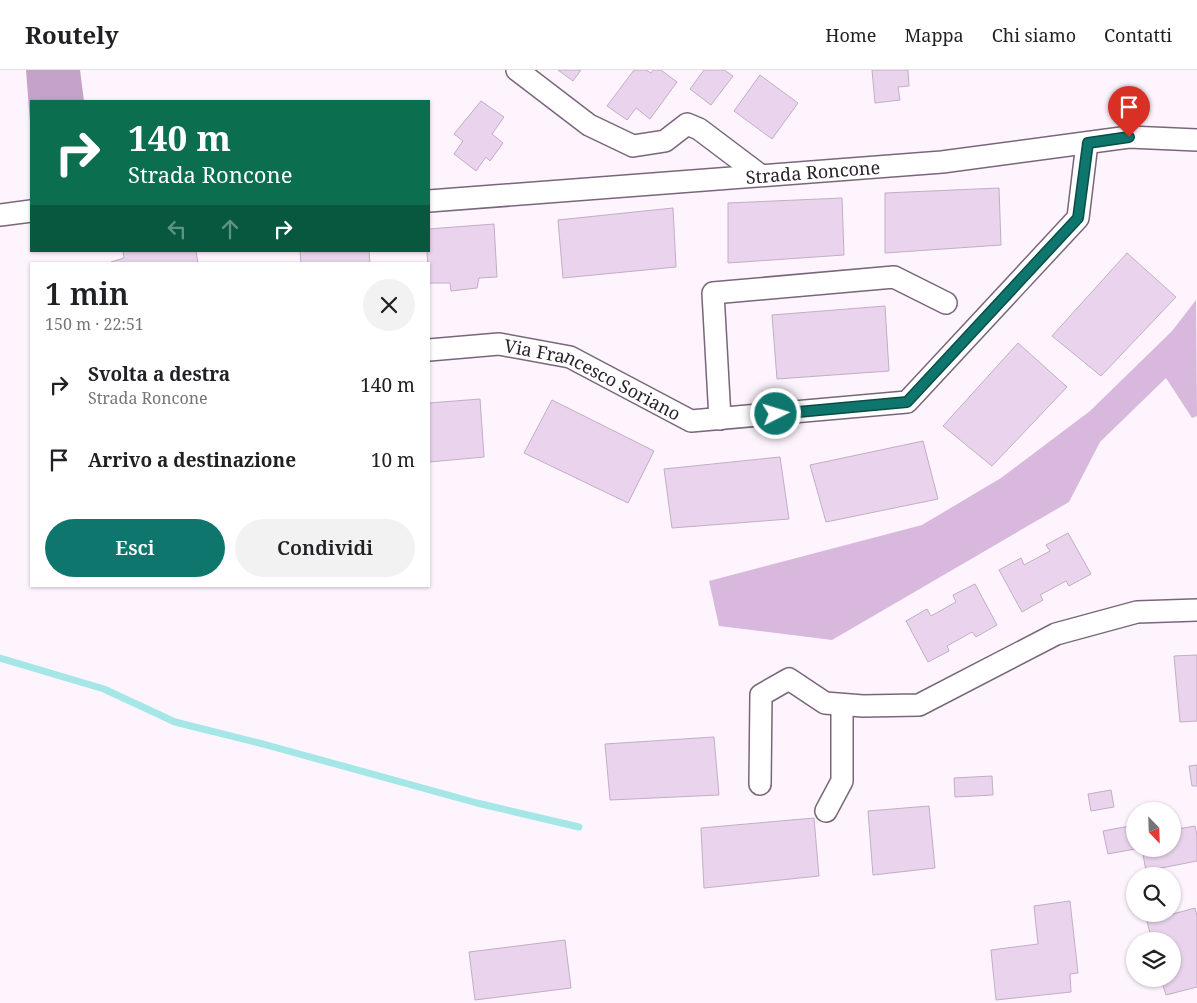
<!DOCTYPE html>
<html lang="it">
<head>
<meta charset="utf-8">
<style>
  body { margin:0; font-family:"Noto Serif",serif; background:#f2f2f2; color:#202124; height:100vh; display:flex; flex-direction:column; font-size:19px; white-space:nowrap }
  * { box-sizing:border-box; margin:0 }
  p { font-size:16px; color:#757577 }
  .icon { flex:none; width:28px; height:28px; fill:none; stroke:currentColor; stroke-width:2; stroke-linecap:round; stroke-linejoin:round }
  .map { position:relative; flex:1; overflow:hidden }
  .side { position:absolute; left:30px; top:192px; width:400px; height:325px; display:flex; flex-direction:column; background:#fff; border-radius:0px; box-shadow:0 1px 4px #0004 }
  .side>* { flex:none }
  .banner { position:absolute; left:30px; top:30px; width:400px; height:152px; border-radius:0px; box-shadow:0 1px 4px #0004; background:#0b6e4f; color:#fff; overflow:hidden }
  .needle { width:32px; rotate:157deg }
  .buttons { position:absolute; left:1126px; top:732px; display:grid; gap:10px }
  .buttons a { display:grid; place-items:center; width:55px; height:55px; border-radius:50%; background:#fff; box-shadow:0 1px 4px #0004; font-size:25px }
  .pin { position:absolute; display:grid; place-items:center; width:42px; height:42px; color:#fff; margin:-51px -21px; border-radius:50% 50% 50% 0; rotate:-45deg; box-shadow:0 0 5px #0007 }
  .pin .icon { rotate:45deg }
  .me { position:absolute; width:55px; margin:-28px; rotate:85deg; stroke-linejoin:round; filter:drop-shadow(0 0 4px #0008) }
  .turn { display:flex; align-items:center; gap:18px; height:105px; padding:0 15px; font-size:22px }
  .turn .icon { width:65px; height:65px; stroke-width:2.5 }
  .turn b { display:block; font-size:35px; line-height:42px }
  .lanes { display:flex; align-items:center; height:48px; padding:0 15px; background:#0003; justify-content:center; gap:25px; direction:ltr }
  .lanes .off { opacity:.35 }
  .round { display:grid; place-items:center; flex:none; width:52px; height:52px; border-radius:26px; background:#f2f2f2 }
  .overview { display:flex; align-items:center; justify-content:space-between; height:85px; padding:0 15px }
  h1 { font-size:30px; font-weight:600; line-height:38px }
  .action { display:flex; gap:10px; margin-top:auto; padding:10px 15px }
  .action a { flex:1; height:58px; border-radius:30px; background:#0f766e; color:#fff; font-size:20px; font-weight:600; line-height:58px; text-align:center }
  .action a+a { background:#f2f2f2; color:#202124 }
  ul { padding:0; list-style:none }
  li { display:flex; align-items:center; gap:15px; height:75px; padding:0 15px }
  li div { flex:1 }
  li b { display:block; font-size:19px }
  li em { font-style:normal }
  header { display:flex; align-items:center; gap:30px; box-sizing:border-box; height:70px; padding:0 25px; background:#fff; border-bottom:1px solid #e0e0e0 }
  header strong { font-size:24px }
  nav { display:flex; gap:28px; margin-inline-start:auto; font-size:18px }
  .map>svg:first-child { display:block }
  .green { fill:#d8b8dd }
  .forest { fill:#c5a3c9 }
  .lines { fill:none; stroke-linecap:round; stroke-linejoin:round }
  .stream { stroke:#a5e6e7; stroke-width:7 }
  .building { fill:#ead4ed; stroke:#c2adc5 }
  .street-casing { stroke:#79667b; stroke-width:24 }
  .street { stroke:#fff; stroke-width:21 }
  .route-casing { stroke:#0a4d48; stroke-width:12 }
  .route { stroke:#0f766e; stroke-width:9 }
  .labels { text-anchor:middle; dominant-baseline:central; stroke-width:5; stroke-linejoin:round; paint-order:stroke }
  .street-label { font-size:18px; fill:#2a222b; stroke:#fff }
</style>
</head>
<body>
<header>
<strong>Routely</strong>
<nav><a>Home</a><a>Mappa</a><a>Chi siamo</a><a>Contatti</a></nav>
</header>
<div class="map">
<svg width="1197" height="933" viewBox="0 0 1197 933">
  <rect width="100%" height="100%" fill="#fdf4fe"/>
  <polygon class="green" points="1196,230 1197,346 1192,348 1166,308 1100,372 1069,432 832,570 719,556 709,511 922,455 1001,408 1090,341 1172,261"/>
  <polygon class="forest" points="26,0 80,0 84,31 31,31 31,65"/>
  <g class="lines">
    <polyline class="stream" points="0,588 104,619 175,652 263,674 477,733 579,757"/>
  </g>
  <g class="building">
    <polygon points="558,0 581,0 573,11"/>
    <polygon points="634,0 646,0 651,3 653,0 661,0 677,12 650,49 636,38 627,50 607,36"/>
    <polygon points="704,0 724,0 733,6 711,35 690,19"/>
    <polygon points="872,0 908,0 909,16 898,17 900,30 875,33"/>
    <polygon points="760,5 798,33 772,69 734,41"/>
    <polygon points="481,31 504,47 492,64 503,73 490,91 486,87 476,101 454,84 463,71 454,64"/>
    <polygon points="999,118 1001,175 885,183 885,123"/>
    <polygon points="842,128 844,185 728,193 728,133"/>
    <polygon points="673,138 676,197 563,208 558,150"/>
    <polygon points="494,154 497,207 479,208 477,218 451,221 450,213 429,213 427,181 429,181 429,159"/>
    <polygon points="123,181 196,181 198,194 111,194 111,192 124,188"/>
    <polygon points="300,181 369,181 370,194 301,194"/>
    <polygon points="1127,183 1176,227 1101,306 1052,266"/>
    <polygon points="885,236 889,301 777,309 772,245"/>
    <polygon points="1018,273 1067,317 992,396 943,356"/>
    <polygon points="480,329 484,387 429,392 429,333"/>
    <polygon points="552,330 654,381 628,433 524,383"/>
    <polygon points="923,371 938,429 826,452 810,395"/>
    <polygon points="780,387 789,449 672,458 664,399"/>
    <polygon points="1068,463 1091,504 1069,516 1066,511 1040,525 1043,530 1022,542 999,500 1021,488 1024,495 1050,481 1046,475"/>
    <polygon points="975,514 997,555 976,567 972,562 947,576 949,581 928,592 906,551 927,539 931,546 956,532 953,525"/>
    <polygon points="1197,585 1197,651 1180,652 1174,586"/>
    <polygon points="714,667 719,725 610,730 605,674"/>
    <polygon points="1197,695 1197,716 1192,716 1189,696"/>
    <polygon points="992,706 993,725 955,727 954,708"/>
    <polygon points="1111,720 1114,737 1091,741 1088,724"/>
    <polygon points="929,736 935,798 873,805 868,741"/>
    <polygon points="814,748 819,806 704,818 701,758"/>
    <polygon points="1135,755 1135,779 1108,784 1103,761"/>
    <polygon points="1195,756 1197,766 1197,791 1146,801 1142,779 1172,779 1172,760"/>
    <polygon points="1070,831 1078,903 1070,904 1071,922 996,930 991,880 1038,874 1034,836"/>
    <polygon points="1195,838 1197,846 1197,917 1166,925 1161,909 1172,909 1172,871 1152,871 1147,851"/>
    <polygon points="565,870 571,918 475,930 469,882"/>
  </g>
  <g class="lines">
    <defs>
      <g id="street">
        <polyline points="517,0 589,55 633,76 665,71 687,54 699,59 760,105"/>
        <path id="s1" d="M429 131 942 92 1129 67 1197 70"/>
        <polyline points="0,145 31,141"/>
        <path id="s2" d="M429 280 499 274 570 287 691 351 907 332 1078 148 1087 73"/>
        <polyline points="720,349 713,223 894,207 946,233"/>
        <polyline points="760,714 761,625 789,609 825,633 863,636 919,635 1056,564 1137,542 1197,540"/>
        <polyline points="826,741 842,711 842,635"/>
      </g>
    </defs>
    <use href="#street" class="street-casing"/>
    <use href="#street" class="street"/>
  </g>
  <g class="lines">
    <defs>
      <polyline id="route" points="776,344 907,332 1078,148 1088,73 1129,67"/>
    </defs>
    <use href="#route" class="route-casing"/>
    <use href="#route" class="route"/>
  </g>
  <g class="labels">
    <g class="street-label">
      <text stroke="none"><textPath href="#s1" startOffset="385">Strada Roncone</textPath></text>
      <text stroke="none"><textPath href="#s2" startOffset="171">Via Francesco Soriano</textPath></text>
    </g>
  </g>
</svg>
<div class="buttons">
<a><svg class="needle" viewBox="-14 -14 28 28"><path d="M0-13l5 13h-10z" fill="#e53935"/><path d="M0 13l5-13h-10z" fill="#757577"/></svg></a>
<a><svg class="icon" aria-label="search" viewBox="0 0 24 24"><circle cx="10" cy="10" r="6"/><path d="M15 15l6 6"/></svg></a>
<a><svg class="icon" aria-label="layers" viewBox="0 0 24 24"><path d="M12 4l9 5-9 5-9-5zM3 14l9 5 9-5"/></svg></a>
</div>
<div class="pin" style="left:1129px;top:67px;background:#d93025"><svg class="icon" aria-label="arrive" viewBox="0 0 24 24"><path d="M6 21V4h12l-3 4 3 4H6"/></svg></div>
<svg class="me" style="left:776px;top:344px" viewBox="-20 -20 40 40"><circle r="17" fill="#0f766e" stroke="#fff" stroke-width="3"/><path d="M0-11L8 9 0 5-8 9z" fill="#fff"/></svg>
<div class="banner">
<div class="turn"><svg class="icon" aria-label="right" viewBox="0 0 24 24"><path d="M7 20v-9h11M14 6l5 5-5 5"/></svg><div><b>140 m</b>Strada Roncone</div></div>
<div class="lanes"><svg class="icon off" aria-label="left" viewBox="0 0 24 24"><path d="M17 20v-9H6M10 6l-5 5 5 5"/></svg><svg class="icon off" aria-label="ahead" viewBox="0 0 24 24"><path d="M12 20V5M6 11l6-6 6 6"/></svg><svg class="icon" aria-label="right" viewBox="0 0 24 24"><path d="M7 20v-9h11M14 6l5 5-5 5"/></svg></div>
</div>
<section class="side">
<div class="overview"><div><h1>1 min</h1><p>150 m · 22:51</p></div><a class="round"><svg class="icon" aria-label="close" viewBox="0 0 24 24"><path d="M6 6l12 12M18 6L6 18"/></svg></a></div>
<ul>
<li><svg class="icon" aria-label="right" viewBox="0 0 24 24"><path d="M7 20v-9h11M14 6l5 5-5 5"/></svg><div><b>Svolta a destra</b><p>Strada Roncone</p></div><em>140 m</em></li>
<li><svg class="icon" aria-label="arrive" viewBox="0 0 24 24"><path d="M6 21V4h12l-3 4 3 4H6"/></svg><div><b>Arrivo a destinazione</b></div><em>10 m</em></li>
</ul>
<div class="action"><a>Esci</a><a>Condividi</a></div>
</section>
</div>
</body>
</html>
